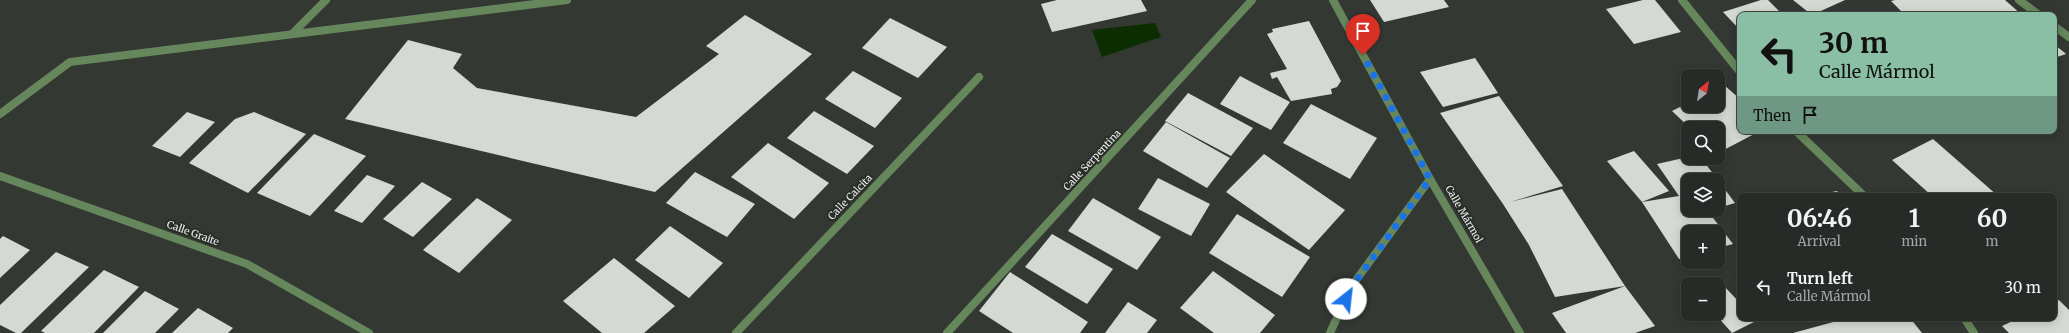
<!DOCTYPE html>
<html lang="en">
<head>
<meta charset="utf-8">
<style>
  body { margin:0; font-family:Merriweather,serif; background:#333632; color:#f1f3f6; height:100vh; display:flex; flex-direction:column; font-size:15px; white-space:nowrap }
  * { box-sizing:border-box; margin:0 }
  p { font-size:13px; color:#a4a7a7 }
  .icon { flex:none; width:22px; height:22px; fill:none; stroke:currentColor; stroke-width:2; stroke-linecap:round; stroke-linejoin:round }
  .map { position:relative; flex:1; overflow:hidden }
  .panel { position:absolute; left:1737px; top:193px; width:320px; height:128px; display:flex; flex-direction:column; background:#272a26; border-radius:8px; box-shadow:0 2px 10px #0003,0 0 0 1px #434643 }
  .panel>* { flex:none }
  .hud { position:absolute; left:1737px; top:12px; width:320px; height:122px; border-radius:8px; box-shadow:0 2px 10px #0003,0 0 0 1px #434643; background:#8abfa5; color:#111; overflow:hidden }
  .needle { width:26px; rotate:30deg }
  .buttons { position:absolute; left:1681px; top:69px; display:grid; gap:8px }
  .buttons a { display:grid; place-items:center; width:44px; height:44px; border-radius:8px; background:#272a26; box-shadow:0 2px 10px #0003,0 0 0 1px #434643; font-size:20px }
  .pin { position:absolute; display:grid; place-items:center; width:34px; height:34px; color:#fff; margin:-41px -17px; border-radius:50% 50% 50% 0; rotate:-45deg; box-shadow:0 0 4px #0007 }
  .pin .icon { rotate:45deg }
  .me { position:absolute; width:44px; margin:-22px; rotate:29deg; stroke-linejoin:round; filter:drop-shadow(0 0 3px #0008) }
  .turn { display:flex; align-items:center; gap:14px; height:84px; padding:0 16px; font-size:18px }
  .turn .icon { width:52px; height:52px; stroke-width:2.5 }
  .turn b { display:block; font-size:28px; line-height:34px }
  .then { display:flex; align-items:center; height:38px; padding:0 16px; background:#0003; gap:8px; font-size:15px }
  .eta { display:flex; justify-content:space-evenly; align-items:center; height:68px; text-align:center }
  .eta b { font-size:24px; font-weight:700; line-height:28px }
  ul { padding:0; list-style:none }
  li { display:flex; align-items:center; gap:12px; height:52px; padding:0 16px }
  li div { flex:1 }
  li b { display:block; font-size:15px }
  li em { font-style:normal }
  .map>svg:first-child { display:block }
  .water { fill:#0c2d00 }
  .building { fill:#d4dad3 }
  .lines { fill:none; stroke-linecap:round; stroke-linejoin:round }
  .lane { stroke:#66865c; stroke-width:8 }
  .street { stroke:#66865c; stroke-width:8 }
  .route { stroke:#1a73e8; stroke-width:7; stroke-dasharray:0 12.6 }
  .labels { text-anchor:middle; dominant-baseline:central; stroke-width:4; stroke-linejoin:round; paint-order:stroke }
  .street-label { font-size:10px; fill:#edf0ec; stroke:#2a2e29 }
</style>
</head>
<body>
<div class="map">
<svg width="2069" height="333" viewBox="0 0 2069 333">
  <rect width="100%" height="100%" fill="#343833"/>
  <polygon class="water" points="1155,23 1161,37 1102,57 1092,30"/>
  <g class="building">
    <polygon points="1057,0 1141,0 1147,11 1052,32 1041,4"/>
    <polygon points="1370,0 1444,0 1449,7 1384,22"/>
    <polygon points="1643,0 1655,0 1681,32 1634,44 1606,9"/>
    <polygon points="1761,0 1768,0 1783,15 1740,15 1740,30 1723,12"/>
    <polygon points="1793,0 1845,0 1812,15"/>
    <polygon points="1895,0 2005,0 2022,15 1905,15 1891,1"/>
    <polygon points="745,15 812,54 655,192 345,119 408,40 462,54 453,68 477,88 636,117 719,54 706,46"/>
    <polygon points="890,18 947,47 918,78 862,48"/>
    <polygon points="1309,21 1341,81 1337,87 1331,89 1332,94 1291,101 1277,77 1272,79 1270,73 1287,69 1267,34 1273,32 1272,29"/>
    <polygon points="2054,44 2066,54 2054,58"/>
    <polygon points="1475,58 1498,93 1443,107 1420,72"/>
    <polygon points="853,71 902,98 875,128 825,99"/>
    <polygon points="1240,76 1290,102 1271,130 1220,104"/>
    <polygon points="1724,85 1740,99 1740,131 1760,131 1718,153 1718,128 1690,128 1672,111 1688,103 1688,106 1718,106 1718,88"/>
    <polygon points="1188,93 1253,128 1231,156 1165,121"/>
    <polygon points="1499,96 1563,186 1510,202 1562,189 1625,286 1655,326 1635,333 1566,333 1552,313 1625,286 1555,297 1529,245 1503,204 1440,113"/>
    <polygon points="1311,104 1377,138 1350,179 1283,143"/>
    <polygon points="814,111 874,146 847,174 787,138"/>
    <polygon points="187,112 215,122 180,157 152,146"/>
    <polygon points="254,112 306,134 248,193 189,163 235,119"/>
    <polygon points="1166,122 1230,158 1207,188 1143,151"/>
    <polygon points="314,134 366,156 310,216 257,193"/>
    <polygon points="1933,139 1998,196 1932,196 1892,160"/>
    <polygon points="768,143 829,183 794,219 731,177"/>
    <polygon points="1634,151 1669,191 1642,202 1607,161"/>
    <polygon points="1264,154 1345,210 1309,250 1226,192"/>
    <polygon points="1688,157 1701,158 1718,180 1688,180 1688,210 1707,210 1733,244 1718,248 1718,232 1688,232 1688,257 1679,259 1642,202 1679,196 1657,164"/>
    <polygon points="695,172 755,204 727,237 666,203"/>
    <polygon points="367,175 395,186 362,223 334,211"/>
    <polygon points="1158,178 1210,204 1191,236 1138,209"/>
    <polygon points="1718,180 1735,203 1718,208"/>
    <polygon points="422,182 452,199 413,237 383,219"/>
    <polygon points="1837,191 1841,196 1817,196 1817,195"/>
    <polygon points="477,198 512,220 459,273 423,250"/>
    <polygon points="1093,198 1161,237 1137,270 1068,231"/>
    <polygon points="1237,214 1310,257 1282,297 1209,253"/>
    <polygon points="670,226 723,263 689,298 635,260"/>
    <polygon points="1052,234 1113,269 1087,304 1025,267"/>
    <polygon points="3,236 30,250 0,278 0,239"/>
    <polygon points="56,252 89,267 21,333 16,333 0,325 0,305"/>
    <polygon points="614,258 675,306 644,333 602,333 563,301"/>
    <polygon points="104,270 139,287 94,333 45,333 41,331"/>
    <polygon points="1213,271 1275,315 1260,333 1214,333 1180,308"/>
    <polygon points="1010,272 1088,322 1080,333 1013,333 979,311"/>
    <polygon points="1724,286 1740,303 1740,318 1753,318 1756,321 1732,333 1715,314 1718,314 1718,288"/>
    <polygon points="145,291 179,309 155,333 103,333"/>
    <polygon points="2059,300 2069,310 2069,333 2009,333 2002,326 2019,318 2054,318 2054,302"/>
    <polygon points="1128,302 1157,320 1147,333 1105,333"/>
    <polygon points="198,308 233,328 228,333 172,333"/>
    <polygon points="1848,318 1910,318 1922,333 1793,333"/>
  </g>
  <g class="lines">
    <polyline class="lane" points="293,33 326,0"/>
    <g class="street">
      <polyline points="1333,0 1430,179 1520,333"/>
      <polyline points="1682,0 1740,72"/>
      <polyline points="2019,0 2039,15"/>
      <polyline points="2054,26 2069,37"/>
      <polyline points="0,114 70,62 567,0"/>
      <polyline points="1796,131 1864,196"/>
      <polyline points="0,176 247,264 369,333"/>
      <polyline points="1964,318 1974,333"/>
      <polyline points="736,333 979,77"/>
      <polyline points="947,333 1252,0"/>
      <polyline points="1330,333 1351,287 1430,179"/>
    </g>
  </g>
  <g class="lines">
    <polyline class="route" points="1346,299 1351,288 1430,179 1363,55"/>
  </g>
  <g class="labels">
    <g class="street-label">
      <text transform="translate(1092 160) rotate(-47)">Calle Serpentina</text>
      <text transform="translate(850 197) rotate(-46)">Calle Calcita</text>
      <text transform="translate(1464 214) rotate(60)">Calle Mármol</text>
      <text transform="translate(193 233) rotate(20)">Calle Graite</text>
    </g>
  </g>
</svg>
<div class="buttons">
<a><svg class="needle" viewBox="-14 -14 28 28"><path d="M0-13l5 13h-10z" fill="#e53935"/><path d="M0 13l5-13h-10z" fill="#a4a7a7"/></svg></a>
<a><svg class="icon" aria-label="search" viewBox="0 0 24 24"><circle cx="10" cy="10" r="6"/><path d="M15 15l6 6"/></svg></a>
<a><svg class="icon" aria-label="layers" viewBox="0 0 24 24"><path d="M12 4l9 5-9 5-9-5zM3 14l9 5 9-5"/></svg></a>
<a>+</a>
<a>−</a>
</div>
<div class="pin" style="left:1363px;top:55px;background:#d93025"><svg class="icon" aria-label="arrive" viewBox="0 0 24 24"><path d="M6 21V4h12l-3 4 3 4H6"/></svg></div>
<svg class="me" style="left:1346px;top:299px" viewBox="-20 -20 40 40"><circle r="19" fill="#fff"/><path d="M0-13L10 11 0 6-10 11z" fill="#1a73e8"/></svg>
<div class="hud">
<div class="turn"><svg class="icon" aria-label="left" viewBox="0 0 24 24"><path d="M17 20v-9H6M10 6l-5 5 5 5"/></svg><div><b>30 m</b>Calle Mármol</div></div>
<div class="then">Then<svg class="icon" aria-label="arrive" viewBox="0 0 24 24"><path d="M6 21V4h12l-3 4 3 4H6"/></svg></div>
</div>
<section class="panel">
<div class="eta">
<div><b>06:46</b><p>Arrival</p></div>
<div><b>1</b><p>min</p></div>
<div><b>60</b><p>m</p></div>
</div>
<ul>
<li><svg class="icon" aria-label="left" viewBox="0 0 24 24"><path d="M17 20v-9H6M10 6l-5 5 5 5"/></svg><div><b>Turn left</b><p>Calle Mármol</p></div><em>30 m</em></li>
</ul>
</section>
</div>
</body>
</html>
